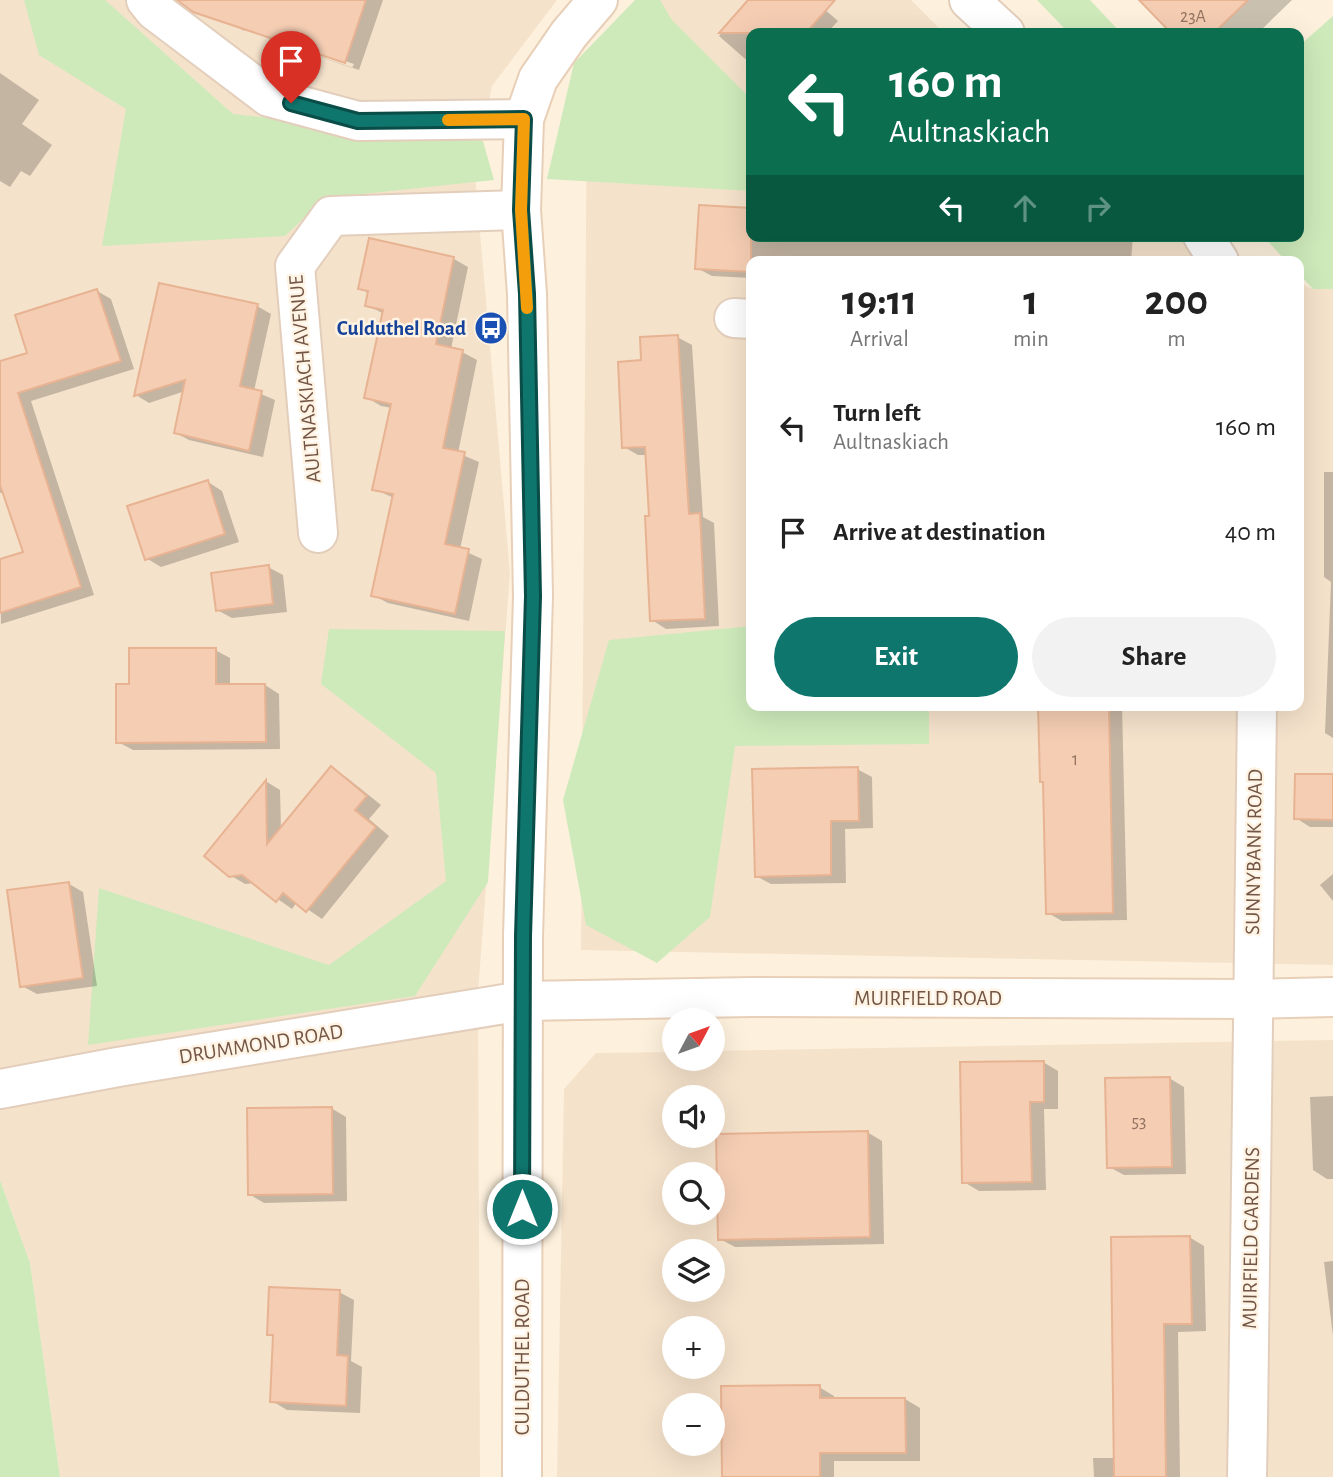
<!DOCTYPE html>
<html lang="en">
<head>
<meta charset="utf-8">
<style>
  body { margin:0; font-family:"Alegreya Sans",sans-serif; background:#f2f2f2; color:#222; height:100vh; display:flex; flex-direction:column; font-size:26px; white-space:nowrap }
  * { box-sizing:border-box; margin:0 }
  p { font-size:23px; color:#767676 }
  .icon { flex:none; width:38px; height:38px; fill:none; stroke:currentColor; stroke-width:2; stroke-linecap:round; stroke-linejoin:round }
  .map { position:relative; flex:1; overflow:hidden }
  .details { position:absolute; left:746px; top:256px; width:558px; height:455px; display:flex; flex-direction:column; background:#fff; border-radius:14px; box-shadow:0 7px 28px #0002 }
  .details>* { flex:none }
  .guide { position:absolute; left:746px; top:28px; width:558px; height:214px; border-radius:14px; box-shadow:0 7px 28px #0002; background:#0b6e4f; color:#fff; overflow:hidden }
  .needle { width:46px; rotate:49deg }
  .tools { position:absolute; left:662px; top:1008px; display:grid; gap:14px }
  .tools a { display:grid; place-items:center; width:63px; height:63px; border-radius:50%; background:#fff; box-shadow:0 7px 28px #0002; font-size:35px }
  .pin { position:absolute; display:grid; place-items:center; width:60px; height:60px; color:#fff; margin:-72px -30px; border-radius:50% 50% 50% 0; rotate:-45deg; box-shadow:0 0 7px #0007 }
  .pin .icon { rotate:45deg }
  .me { position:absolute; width:77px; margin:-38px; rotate:0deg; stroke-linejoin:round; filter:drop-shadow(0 0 5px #0008) }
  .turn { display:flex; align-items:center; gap:24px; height:147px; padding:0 28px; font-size:32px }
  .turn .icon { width:91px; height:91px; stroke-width:2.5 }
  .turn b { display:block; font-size:49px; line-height:60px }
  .lanes { display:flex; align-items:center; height:66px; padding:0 28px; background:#0003; justify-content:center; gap:35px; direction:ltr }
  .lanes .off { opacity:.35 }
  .eta { display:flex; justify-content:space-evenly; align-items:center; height:119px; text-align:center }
  .eta b { font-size:42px; font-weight:600; line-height:49px }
  .cta { display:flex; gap:14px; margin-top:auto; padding:14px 28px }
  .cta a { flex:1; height:80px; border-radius:42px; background:#0f766e; color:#fff; font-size:28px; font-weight:600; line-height:80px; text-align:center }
  .cta a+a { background:#f2f2f2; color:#222 }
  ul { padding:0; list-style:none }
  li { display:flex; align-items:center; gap:21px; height:105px; padding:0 28px }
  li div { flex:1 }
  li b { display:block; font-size:26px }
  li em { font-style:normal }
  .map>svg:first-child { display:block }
  .residential { fill:#f5e2cb; fill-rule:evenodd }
  .green { fill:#ceeabb }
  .shadow { fill:#0003 }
  .building { fill:#f4cdb3; stroke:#e7b393; stroke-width:2 }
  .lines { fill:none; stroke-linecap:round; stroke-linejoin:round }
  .street-casing { stroke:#e3cebc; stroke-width:42 }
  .secondary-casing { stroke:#e8cfb8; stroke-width:42 }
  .street { stroke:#fff; stroke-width:38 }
  .secondary { stroke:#fff; stroke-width:38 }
  .route-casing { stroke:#0a4d48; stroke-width:18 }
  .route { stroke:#0f766e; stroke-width:12 }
  .slow { stroke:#f59e0b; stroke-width:12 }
  .labels { text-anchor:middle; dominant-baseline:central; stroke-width:5; stroke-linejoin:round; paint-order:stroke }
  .number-label { font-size:18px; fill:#937360 }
  .transit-label { font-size:21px; font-weight:bold; fill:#164399; stroke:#fff4e4; text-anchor:end }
  .street-label { font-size:21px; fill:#735545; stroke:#fff4e4 }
</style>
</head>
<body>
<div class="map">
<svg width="1333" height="1477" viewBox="0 0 1333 1477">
  <rect width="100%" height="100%" fill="#fdf1dd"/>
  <g class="residential">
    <polygon points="0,0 557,0 492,86 475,176 510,573 478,992 480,1477 60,1477 30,1263 0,1180"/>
    <polygon points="653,0 911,0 944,33 751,33 751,236 1176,236 1240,261 751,261 751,705 1298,705 1299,283 1313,289 1333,289 1333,965 581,950 587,82"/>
    <path d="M1333 1040V1477H557L564 1089 596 1053 674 1052V1059H712V1051ZM674 1097H712V1136H674ZM674 1174H712V1213H674ZM674 1251H712V1290H674ZM674 1328H712V1367H674ZM674 1405H712V1444H674Z"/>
  </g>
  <g class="green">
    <polygon points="24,0 105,0 233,114 483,141 494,180 325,198 285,236 102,246 126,109 39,55"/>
    <polygon points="635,0 660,0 672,20 751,99 751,191 547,179 574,63"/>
    <polygon points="1037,0 1090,0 1121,33 1069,33"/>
    <polygon points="1333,16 1333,289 1313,289 1299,274 1298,261 1286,261 1263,236 1298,236 1299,46"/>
    <polygon points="751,626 751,705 929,705 929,744 735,746 710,917 657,963 586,925 563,800 609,640"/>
    <polygon points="329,629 505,631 488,882 415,996 88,1045 99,888 329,965 446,881 436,773 321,684"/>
    <polygon points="0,1180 30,1263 60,1477 0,1477"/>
  </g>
  <g class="shadow">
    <polygon points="237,0 383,0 359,70 245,31 352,68 354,64 244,27 244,31 231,23"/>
    <polygon points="751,0 814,0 838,21 827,33 751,33 751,64 719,36"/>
    <polygon points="1141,0 1292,0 1258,33 1174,33"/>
    <polygon points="0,73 39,100 22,124 52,145 30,176 21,171 10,187 0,181"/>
    <polygon points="751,236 1133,236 1131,261 751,261 751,278 712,276 697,268"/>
    <polygon points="370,240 454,259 468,267 451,349 462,352 477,360 458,453 479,462 460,549 482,559 469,621 388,603 373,595 394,498 374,489 392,408 381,406 366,397 384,314 367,305 369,294 360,288"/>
    <polygon points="97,291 111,299 134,369 31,401 94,595 1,624 0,561 25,553 4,492 0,493 0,363 29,354"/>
    <polygon points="257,306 271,314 254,391 275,400 263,457 189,440 176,433 185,391 149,403 136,395"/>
    <polygon points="677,337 692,345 703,517 714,523 719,626 666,629 652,620 651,517 647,455 638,455 624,447"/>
    <polygon points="1324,472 1333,472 1333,738 1325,733 1331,582 1324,577"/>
    <polygon points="208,482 222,491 239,542 161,567 146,558"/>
    <polygon points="268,567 283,575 287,612 232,618 217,610"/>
    <polygon points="215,650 230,658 230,686 265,685 279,694 280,749 133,750 118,742 131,686"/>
    <polygon points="1040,705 1122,705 1127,920 1062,921 1048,913"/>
    <polygon points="332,769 346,777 381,805 369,819 389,836 322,919 297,902 292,909 255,883 245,884 230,875 206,855 267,782 280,790 281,830"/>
    <polygon points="857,769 872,777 873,828 845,829 846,883 771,884 756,876"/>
    <polygon points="1333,776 1333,827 1310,827 1296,818"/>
    <polygon points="1333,874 1333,901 1320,885"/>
    <polygon points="69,884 83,892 97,986 37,994 22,986"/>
    <polygon points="1043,1062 1058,1071 1058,1109 1044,1109 1046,1190 979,1191 964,1182"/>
    <polygon points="1169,1078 1184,1087 1186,1174 1124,1175 1109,1167"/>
    <polygon points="1333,1096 1333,1179 1327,1179 1313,1170 1310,1097"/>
    <polygon points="331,1108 346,1117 347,1201 264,1203 249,1194"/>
    <polygon points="867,1132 882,1141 884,1244 735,1247 720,1239"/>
    <polygon points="1189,1237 1204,1246 1206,1331 1178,1332 1180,1477 1094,1477 1093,1458 1115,1458"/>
    <polygon points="1333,1261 1333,1336 1324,1262"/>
    <polygon points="339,1292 354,1300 351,1361 362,1367 360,1413 287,1410 272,1401 275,1337 269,1334"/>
    <polygon points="819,1387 834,1396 834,1400 905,1399 920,1408 920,1461 834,1461 834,1477 723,1477"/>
  </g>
  <g class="building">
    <polygon points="177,0 366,0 345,63 193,12"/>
    <polygon points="748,0 835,0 806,33 719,33"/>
    <polygon points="1139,0 1248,0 1214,33 1171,33"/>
    <polygon points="699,205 751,208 751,272 695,269"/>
    <polygon points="369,238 454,257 436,344 463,350 443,448 465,452 445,544 469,549 455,614 371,596 393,494 372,490 391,404 364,398 383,310 365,306 368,291 358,289"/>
    <polygon points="159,283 258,304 240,386 262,391 249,451 174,433 185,380 134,396"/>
    <polygon points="97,289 121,361 18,393 81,587 0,613 0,559 23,552 0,485 0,361 27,353 15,315"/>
    <polygon points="678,335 689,514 700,513 705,619 650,621 645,516 649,516 645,447 622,448 618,362 641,360 640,337"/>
    <polygon points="208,480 225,534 145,560 127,506"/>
    <polygon points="269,565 273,604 216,611 211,573"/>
    <polygon points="129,648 216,648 216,684 265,684 266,742 116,743 116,684 129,684"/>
    <polygon points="1038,705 1109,705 1113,913 1046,914 1043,782 1040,782"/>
    <polygon points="331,766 367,796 355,810 376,827 306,912 283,893 276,902 242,875 229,877 204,856 266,780 267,844"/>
    <polygon points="858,767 859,821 831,821 831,875 755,877 752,769"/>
    <polygon points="1295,774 1333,774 1333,820 1294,819"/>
    <polygon points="69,882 83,978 20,987 7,890"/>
    <polygon points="1044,1061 1044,1102 1030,1102 1032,1182 962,1183 960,1062"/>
    <polygon points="1170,1077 1172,1167 1107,1168 1105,1078"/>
    <polygon points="332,1107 333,1194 248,1195 247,1108"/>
    <polygon points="868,1131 870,1237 718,1240 716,1134"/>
    <polygon points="1190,1236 1192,1324 1164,1324 1166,1477 1114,1477 1111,1237"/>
    <polygon points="269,1287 340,1290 337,1355 348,1356 346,1406 270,1402 273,1335 267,1335"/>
    <polygon points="820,1385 820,1398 905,1398 906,1453 820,1453 820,1477 722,1477 721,1386"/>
  </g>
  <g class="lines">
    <defs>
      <g id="street">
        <polyline points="146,0 154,10 269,97 358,121 524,119"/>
        <polyline points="969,0 1005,33"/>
        <polyline points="1203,236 1219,261"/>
        <polyline points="734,318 751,319"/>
        <polyline points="318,533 295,266 331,216 521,210"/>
        <polyline points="0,1089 118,1067 523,1001"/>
        <path d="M1247 1477C1252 1220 1252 963 1257 705"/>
      </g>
      <g id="secondary">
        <polyline points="523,1001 752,997 1251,999 1333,997"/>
        <polyline points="522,1477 523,936 533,596 527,294 521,210 524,119 538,79 569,34 598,0"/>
      </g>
    </defs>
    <use href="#street" class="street-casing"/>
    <use href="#secondary" class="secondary-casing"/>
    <use href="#street" class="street"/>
    <use href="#secondary" class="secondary"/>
  </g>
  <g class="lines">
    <defs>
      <polyline id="route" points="291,103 358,121 524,119 521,210 527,294 533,596 523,936 522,1209"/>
    </defs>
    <use href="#route" class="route-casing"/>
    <use href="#route" class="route"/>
    <polyline class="slow" points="448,120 524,119 521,210 527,308"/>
  </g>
  <defs>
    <symbol id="bus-disc" viewBox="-11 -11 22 22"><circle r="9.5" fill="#1a4fb4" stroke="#fff4e4"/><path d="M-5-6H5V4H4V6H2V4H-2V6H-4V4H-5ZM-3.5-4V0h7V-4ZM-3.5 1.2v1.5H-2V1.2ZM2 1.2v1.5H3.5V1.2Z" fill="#fff"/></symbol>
  </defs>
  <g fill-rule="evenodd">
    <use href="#bus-disc" x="472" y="309" width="38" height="38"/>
  </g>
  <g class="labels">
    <g class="number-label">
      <text x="1193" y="17">23A</text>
      <text x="1075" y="760">1</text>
      <text x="1139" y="1122">53</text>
    </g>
    <g class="transit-label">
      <text x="466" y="328">Culduthel Road</text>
    </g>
    <g class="street-label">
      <text transform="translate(305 379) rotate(-95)">AULTNASKIACH AVENUE</text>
      <text transform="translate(1254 852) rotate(-89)">SUNNYBANK ROAD</text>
      <text x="928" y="998">MUIRFIELD ROAD</text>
      <text transform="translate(261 1044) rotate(-9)">DRUMMOND ROAD</text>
      <text transform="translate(1251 1238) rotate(-89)">MUIRFIELD GARDENS</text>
      <text transform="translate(522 1357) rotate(-90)">CULDUTHEL ROAD</text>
    </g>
  </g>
</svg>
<div class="tools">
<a><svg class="needle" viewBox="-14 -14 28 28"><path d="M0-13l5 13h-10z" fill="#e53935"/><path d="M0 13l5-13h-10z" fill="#767676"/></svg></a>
<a><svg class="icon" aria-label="sound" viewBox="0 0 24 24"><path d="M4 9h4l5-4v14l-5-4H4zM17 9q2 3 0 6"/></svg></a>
<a><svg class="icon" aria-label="search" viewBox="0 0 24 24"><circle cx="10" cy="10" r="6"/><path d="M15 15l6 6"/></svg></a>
<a><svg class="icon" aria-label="layers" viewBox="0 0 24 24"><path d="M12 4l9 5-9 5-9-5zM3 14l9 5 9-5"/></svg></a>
<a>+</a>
<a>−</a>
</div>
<div class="pin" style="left:291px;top:103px;background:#d93025"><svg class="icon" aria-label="arrive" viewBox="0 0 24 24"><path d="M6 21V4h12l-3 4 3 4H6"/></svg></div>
<svg class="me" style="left:522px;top:1209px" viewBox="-20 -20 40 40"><circle r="17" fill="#0f766e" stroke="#fff" stroke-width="3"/><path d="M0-11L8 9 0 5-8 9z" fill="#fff"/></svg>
<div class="guide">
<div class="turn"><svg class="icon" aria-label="left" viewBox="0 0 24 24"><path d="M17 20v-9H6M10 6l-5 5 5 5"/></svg><div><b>160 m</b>Aultnaskiach</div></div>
<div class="lanes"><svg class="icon" aria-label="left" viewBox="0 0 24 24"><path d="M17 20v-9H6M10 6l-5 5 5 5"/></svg><svg class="icon off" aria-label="ahead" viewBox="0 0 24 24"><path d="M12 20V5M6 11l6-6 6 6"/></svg><svg class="icon off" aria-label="right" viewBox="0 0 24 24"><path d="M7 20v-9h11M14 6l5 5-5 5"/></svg></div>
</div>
<section class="details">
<div class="eta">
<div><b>19:11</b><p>Arrival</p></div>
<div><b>1</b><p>min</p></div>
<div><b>200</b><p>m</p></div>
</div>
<ul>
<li><svg class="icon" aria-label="left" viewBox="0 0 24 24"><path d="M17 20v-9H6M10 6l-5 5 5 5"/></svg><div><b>Turn left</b><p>Aultnaskiach</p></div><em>160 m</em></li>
<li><svg class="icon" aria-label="arrive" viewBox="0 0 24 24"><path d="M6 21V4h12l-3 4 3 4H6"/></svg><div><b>Arrive at destination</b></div><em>40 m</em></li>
</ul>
<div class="cta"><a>Exit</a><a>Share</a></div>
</section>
</div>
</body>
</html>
